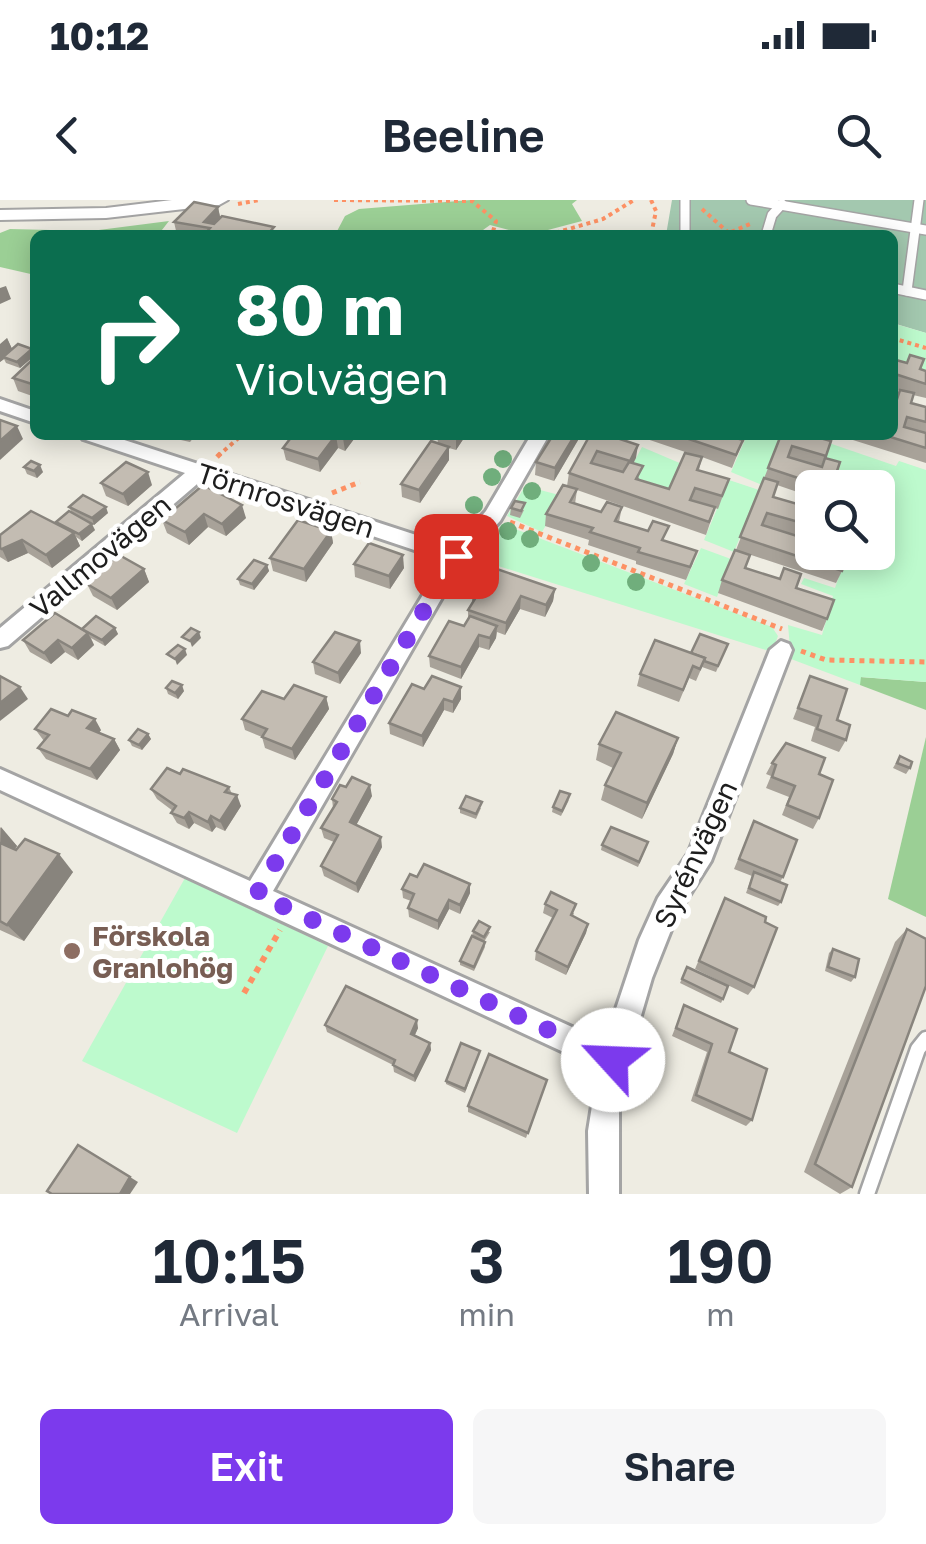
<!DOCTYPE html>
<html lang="en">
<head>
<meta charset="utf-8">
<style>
  body { margin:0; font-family:"Golos Text",sans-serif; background:#f6f6f7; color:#1f2937; height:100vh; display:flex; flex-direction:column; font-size:38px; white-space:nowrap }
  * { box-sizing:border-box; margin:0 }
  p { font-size:32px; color:#747a83 }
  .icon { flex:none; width:55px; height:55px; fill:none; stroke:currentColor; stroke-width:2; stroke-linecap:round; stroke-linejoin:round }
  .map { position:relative; height:994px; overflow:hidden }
  .panel { display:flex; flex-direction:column; background:#fff; flex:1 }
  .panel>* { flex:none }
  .banner { position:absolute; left:30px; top:30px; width:868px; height:210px; border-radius:15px; box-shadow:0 5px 25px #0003; background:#0b6e4f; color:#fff; overflow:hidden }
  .buttons { position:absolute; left:795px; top:270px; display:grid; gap:20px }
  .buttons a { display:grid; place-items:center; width:100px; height:100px; border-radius:15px; background:#fff; box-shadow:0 5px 25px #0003; font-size:50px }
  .pin { position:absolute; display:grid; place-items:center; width:85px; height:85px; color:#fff; margin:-42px; border-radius:20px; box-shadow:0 5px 15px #0006 }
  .me { position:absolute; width:110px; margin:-55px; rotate:295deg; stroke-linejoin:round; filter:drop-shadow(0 0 8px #0008) }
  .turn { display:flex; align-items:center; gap:35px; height:210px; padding:0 40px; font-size:45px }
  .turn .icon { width:130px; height:130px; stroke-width:2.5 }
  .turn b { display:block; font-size:70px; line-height:85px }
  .eta { display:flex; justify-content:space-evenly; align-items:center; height:170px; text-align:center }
  .eta b { font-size:60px; font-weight:600; line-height:70px }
  .primary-button { display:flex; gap:20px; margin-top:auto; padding:20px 40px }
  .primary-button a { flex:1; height:115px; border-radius:15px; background:#7c3aed; color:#fff; font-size:40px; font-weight:600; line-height:115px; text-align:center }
  .primary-button a+a { background:#f6f6f7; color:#1f2937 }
  .status { display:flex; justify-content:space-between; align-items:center; height:70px; padding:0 50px; background:#fff; direction:ltr }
  .status svg { height:28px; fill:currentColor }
  header { display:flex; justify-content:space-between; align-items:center; height:130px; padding:0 40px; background:#fff; font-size:45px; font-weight:600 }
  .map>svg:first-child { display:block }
  .forest { fill:#9bcf95 }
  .cemetery { fill:#a3c8af }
  .park { fill:#bdfacd }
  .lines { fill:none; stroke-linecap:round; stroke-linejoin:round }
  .service-far1-casing { stroke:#a4a4a4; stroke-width:12 }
  .service-casing { stroke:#a4a4a4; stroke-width:19 }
  .minor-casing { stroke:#a4a4a4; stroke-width:6 }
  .tertiary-casing { stroke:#a4a4a4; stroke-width:4 }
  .path-far2 { stroke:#fd9164; stroke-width:4; stroke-dasharray:4 4; stroke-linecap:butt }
  .path-far1 { stroke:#fd9164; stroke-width:5; stroke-dasharray:5 5; stroke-linecap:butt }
  .path { stroke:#fd9164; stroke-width:6; stroke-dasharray:6 6; stroke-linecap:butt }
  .service-far1 { stroke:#fff; stroke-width:9 }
  .service { stroke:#fff; stroke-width:14 }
  .minor { fill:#fff; fill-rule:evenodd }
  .tertiary { fill:#fff; fill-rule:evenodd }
  .tree { fill:#70ae7c }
  .wall { fill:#a8a299 }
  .shaded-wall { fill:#88847d }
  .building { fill:#c3bcb2; stroke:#88847d; stroke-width:2.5 }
  .route { stroke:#7c3aed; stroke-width:18; stroke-dasharray:0 32.4 }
  .education-dot { fill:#8d6e63; stroke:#fff; stroke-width:4 }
  .labels { text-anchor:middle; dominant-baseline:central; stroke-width:10; stroke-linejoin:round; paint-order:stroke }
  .street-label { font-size:28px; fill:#1d1d1d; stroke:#fff }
  .education-label { font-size:28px; font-weight:bold; fill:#785e54; stroke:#fff; text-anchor:start }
</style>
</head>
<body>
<div class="status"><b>10:12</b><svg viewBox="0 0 49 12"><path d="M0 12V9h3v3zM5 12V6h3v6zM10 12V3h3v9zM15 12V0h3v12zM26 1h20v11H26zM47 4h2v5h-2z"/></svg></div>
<header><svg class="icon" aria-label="back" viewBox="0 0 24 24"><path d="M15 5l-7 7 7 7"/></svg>Beeline<svg class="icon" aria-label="search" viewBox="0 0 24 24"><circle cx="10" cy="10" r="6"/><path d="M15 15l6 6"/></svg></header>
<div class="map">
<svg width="926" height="994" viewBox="0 0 926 994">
  <rect width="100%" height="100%" fill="#eeece2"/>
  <g class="forest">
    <polygon points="471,0 577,0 572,4 582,21 529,35 490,25 476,35 335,35 345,16 359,9"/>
    <polygon points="169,21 158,35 35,35 35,75 0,67 0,33 10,29 91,31"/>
    <polygon points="860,477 926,482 926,510 860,485"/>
    <polygon points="926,537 926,717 888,699"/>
  </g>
  <polygon class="cemetery" points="672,0 926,0 926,133 893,123 892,35 666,35"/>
  <g class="park">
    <polygon points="892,123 926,133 926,174 893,162"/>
    <polygon points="747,235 782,235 762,285 731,272"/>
    <polygon points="829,243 896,266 899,261 926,270 926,482 861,477 860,485 791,459 788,425 822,435 833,396 801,384 804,378 835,388 847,353 878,352 878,288 820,270"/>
    <polygon points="642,247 682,264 671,289 627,275"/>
    <polygon points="729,280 759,290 734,352 704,340"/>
    <polygon points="525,286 563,296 542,332 507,316"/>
    <polygon points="502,324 772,427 778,436 772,452 473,358"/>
    <polygon points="701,348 731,359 717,397 684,384"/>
    <polygon points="185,678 328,746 237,933 82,861"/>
  </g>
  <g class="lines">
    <defs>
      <g id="service-far1">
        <polyline points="685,0 685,35"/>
        <polyline points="751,0 926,30"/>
        <polyline points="766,35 772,15 782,4"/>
        <polyline points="892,88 926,95"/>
        <polyline points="907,91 919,0"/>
      </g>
      <polyline id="service" points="867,994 918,849 926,839"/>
      <g id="minor">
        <polygon points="0,199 35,211 35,223 0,211"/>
        <polygon points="80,235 109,235 453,347 486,311 531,235 549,235 500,321 463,361 273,691 605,842 639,740 658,698 688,654 770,450 781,441 789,444 792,450 711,661 677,715 652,778 630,853 619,910 619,994 589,994 588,931 598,868 0,590 0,569 250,681 444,360 203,279 8,446 0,448 0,428 185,273 83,239"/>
      </g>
      <polygon id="tertiary" points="172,0 228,0 219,5 106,18 0,20 0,10 106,8"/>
    </defs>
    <use href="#service-far1" class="service-far1-casing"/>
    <use href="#service" class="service-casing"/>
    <use href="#minor" class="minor-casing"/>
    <use href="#tertiary" class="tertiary-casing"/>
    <g class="path-far2">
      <polyline points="334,0 472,1 496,21 492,35"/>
      <polyline points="651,0 656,11 651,35"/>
      <polyline points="238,4 259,0"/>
      <polyline points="702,9 731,35"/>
      <polyline points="548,35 603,19 634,0"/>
      <polyline points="724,35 750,24"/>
      <polyline points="892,138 926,148"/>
      <polyline points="218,256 242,235"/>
    </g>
    <g class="path-far1">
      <polyline points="217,257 221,253"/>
      <polyline points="332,293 360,282"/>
      <polyline points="510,322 782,429"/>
      <polyline points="801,451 826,460 926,462"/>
    </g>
    <polyline class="path" points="244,793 280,730"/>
    <use href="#service-far1" class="service-far1"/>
    <use href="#service" class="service"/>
    <use href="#minor" class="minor"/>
    <use href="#tertiary" class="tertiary"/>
  </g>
  <g class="tree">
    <circle cx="503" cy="259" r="9"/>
    <circle cx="492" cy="277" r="9"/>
    <circle cx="532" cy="291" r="9"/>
    <circle cx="474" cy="305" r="9"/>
    <circle cx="508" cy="331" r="9"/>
    <circle cx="530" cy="339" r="9"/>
    <circle cx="591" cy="363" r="9"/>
    <circle cx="636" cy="382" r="9"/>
  </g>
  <g class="wall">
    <polygon points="218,7 220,18 275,35 177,35 174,22"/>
    <polygon points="7,138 12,149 32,149 34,156 20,168 6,163 4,159 0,162"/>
    <polygon points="892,159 926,171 926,198 913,195 911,203 926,207 926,263 837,235 892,235 892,209 900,191 892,188"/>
    <polygon points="35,160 35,197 18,191 13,178"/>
    <polygon points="158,235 196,235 190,242"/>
    <polygon points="293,235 357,235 345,251 338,248 320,272 286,260 283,248"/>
    <polygon points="437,235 466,235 456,250 449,248 449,260 420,303 402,297 401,284 438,243"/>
    <polygon points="553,235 581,235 554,281 535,275 536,262"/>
    <polygon points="590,235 612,235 612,237 638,245 633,263 640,281 669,289 700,257 635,235 747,235 743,243 742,243 732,268 702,257 699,270 729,279 718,309 715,308 706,335 577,290 575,304 601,312 622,307 619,322 665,341 693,363 686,380 636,364 636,361 588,345 589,340 545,326 546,314 567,286 569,273"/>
    <polygon points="781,235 831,241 821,267 869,288 812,288 812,297 777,285 773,297 808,307 797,336 812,352 842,371 836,383 736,350"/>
    <polygon points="24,267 43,272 37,278 27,274"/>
    <polygon points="101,283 152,285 128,306 106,296"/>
    <polygon points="203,285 246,318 226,336 208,327 189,345 167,333 162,320"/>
    <polygon points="69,307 108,313 94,325 72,313"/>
    <polygon points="511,308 524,310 520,318 510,315"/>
    <polygon points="56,322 95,330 82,341 76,337 80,346 52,368 28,353 8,362 0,357 0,335 57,324"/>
    <polygon points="331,331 333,343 306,382 273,371 270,358"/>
    <polygon points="354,364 404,368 390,389 355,377"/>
    <polygon points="267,365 269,371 254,390 240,385 238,379"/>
    <polygon points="746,368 796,388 827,419 822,431 718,393 722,380"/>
    <polygon points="144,369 149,382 117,410 93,396 87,384"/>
    <polygon points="555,389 553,401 545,417 520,409 505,435 497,432 496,438 489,450 479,447 461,479 430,467 429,456 464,426 468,419 468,410 472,404 472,392"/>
    <polygon points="115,428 118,434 105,446 91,438 94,445 78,460 65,452 51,464 30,452 23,440 83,429"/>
    <polygon points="728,444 716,472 702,467 696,481 689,478 679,502 637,486 640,474 691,453"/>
    <polygon points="361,453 340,484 315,474 313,462"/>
    <polygon points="810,476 846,540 839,552 811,541 815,527 793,519"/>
    <polygon points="461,487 461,499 453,513 444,510 423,547 390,534 389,523 424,489"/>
    <polygon points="166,488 184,491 178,499 168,494"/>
    <polygon points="326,497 329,509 295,560 265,548 262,537 245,530 242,519 284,499"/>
    <polygon points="35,529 101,530 99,533 114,539 120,550 97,580 46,559 38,548 44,541"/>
    <polygon points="148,534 151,539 142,550 132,546 129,540"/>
    <polygon points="678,538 673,554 642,619 601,600 605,585 613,568 596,560 599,544"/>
    <polygon points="900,556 910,568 906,574 893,568"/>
    <polygon points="772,563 819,574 819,618 813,629 782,615 789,597 766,588 771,576 766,574"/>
    <polygon points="180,574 229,587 232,594 241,606 225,631 216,627 212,632 194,623 189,629 177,623 171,613 173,611 157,599 151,589"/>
    <polygon points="372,596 356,625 382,647 358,693 324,676 321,666 334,642 324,638 321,628 333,608 332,599"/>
    <polygon points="569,600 561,616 552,612 553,607"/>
    <polygon points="460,608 481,608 476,619 460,613"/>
    <polygon points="754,621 783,677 780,682 781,702 778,706 746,693 752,676 734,669"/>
    <polygon points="0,627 17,646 15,650 73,672 24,741 0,730"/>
    <polygon points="648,642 638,667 601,650 602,645"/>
    <polygon points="402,689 470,693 460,714 449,709 438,730 409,717 408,708 411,701 403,698"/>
    <polygon points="725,698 754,787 748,795 695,769"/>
    <polygon points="545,704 574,713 573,716 588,724 586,733 566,775 535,760 536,751 553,718 543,713"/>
    <polygon points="907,729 852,987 840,994 804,972 895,742"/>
    <polygon points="473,731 490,732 484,742 485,747 474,771 460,765 460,761 472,736"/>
    <polygon points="833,749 855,777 851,782 825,771 829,753"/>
    <polygon points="687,767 723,799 721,803 680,783"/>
    <polygon points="684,805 729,852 752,920 746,926 691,901 707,852 672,836"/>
    <polygon points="325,825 418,828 415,835 430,843 431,850 415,882 394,872 393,865 327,832"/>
    <polygon points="480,851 465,893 446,884 446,881"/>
    <polygon points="547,880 526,938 468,912 468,906"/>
  </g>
  <g class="shaded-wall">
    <polygon points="218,7 222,26 210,28 204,22"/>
    <polygon points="6,86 11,99 0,104 0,88"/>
    <polygon points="7,138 13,151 3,157 4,159 0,162 0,144"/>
    <polygon points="32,149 34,156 20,168 17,162"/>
    <polygon points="17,226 23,239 0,260 0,241"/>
    <polygon points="336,235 338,248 320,272 318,259"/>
    <polygon points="345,235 357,235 345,251 343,238"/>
    <polygon points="457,235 466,235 456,250 456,237"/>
    <polygon points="575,235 581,235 554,281 555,268"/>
    <polygon points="638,245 636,258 628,274 630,261"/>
    <polygon points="449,247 449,260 420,303 419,290"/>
    <polygon points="40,265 43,272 37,278 34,271"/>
    <polygon points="148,272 152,285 128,306 123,294"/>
    <polygon points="242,305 246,318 226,336 222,324"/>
    <polygon points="106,307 108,313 94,325 92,318"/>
    <polygon points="204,314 208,327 189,345 185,332"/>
    <polygon points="92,324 95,330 82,341 79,334"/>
    <polygon points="331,331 333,343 306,382 304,369"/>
    <polygon points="74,333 80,346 52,368 46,355"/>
    <polygon points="22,340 28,353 8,362 2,349"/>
    <polygon points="403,355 404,368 390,389 389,376"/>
    <polygon points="267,365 269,371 254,390 252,384"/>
    <polygon points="144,369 149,382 117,410 111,398"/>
    <polygon points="555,389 553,401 545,417 546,405"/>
    <polygon points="521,396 520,409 505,435 506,423"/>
    <polygon points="497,426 496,438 489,450 490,438"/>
    <polygon points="115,428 118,434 105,446 102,440"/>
    <polygon points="199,432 201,438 192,447 190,441"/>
    <polygon points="88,433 94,445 78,460 72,448"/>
    <polygon points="479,435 479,447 461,479 461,467"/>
    <polygon points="58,440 65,452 51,464 44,453"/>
    <polygon points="360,441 361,453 340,484 338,473"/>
    <polygon points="185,449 187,455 177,465 175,459"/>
    <polygon points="182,485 184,491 178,499 175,493"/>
    <polygon points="20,487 28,499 0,521 0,503"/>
    <polygon points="461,487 461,499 453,513 453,502"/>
    <polygon points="326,497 329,509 295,560 292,549"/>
    <polygon points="444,499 444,510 423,547 422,536"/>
    <polygon points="95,519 101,530 93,540 87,528"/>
    <polygon points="148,534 151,539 142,550 139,545"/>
    <polygon points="678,538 673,554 642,619 647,603"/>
    <polygon points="114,539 120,550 97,580 90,569"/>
    <polygon points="370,585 372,596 352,633 350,622"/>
    <polygon points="237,595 241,606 225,631 220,621"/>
    <polygon points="189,612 194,623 189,629 184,618"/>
    <polygon points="211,616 216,627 212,632 208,622"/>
    <polygon points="1,627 17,646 8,658 0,649"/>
    <polygon points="381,637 382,647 358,693 356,684"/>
    <polygon points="59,654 73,672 24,741 7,725"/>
    <polygon points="470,684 470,693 460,714 460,705"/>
    <polygon points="449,700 449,709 438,730 438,721"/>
    <polygon points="588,724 586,733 566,775 568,767"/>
    <polygon points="417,820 418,828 412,841 411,834"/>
    <polygon points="430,843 431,850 415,882 414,876"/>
    <polygon points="130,977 138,982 130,994 120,994"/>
  </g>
  <g class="building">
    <polygon points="194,2 218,7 204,22 214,24 222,16 274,27 267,35 204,35 210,28 174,22"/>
    <polygon points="18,144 32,149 17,162 3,157"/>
    <polygon points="910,155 924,159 920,169 926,171 926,184 892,173 892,159 907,163"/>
    <polygon points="33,159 35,160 35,185 13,178"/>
    <polygon points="900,190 914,193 911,203 926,207 926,222 907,217 904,227 926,233 926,248 884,235 892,235 892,214"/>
    <polygon points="0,220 17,226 0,241"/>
    <polygon points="293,235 345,235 343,238 336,235 318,259 283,248"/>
    <polygon points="553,235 575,235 555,268 536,262"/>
    <polygon points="590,235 608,235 638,245 630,261 597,251 591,263 623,272 629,262 643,266 636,279 669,289 685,253 702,257 697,270 729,279 722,296 695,288 690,300 715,307 709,322 569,273"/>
    <polygon points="677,235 726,235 743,240 736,255"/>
    <polygon points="781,235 809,235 831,241 826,256 792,246 788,257 822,267 825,258 840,262 836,274 870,284 869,288 828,288 768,268"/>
    <polygon points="431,241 449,247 419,290 401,284"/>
    <polygon points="31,261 40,265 34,271 24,267"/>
    <polygon points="126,262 148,272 123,294 101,283"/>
    <polygon points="764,278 778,282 773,297 808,307 802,323 767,313 762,325 797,336 801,325 812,328 812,352 842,352 847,354 842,371 740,337"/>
    <polygon points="203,285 242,305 222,324 204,314 185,332 162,320"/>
    <polygon points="563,285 577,289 570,302 601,312 607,302 622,307 615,321 648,331 653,321 669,326 662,340 697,351 690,367 638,352 640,348 590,332 593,328 546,314"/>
    <polygon points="83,295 106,307 92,318 69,307"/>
    <polygon points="515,301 525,303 521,311 511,308"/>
    <polygon points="31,311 74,333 46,355 22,340 2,349 0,348 0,335"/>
    <polygon points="69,311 92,324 79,334 56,322"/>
    <polygon points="298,320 331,331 304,369 270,358"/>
    <polygon points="369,343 403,355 389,376 354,364"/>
    <polygon points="735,350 750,355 745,368 780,379 784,368 801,374 796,388 834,400 827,419 722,380"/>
    <polygon points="121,356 144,369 111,398 87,384 109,362"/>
    <polygon points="254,360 267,365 252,384 238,379"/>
    <polygon points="488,366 555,389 546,405 521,396 506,423 468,410 478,394 472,392"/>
    <polygon points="55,413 88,433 72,448 58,440 44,453 23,440"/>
    <polygon points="96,416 115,428 102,440 82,429"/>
    <polygon points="470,416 497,426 490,438 479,435 461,467 429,456 449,421 464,426"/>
    <polygon points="191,428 199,432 190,441 182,437"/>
    <polygon points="335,432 360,441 338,473 313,462"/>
    <polygon points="700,434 728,444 718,466 704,461 705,458 691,453"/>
    <polygon points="655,440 705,458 700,469 693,466 683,490 640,474"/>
    <polygon points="178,445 185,449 175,459 167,454"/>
    <polygon points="0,476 20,487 0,503"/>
    <polygon points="432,476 461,487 453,502 444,499 422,536 389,523 412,484 424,489"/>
    <polygon points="810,476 847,489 837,520 850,525 846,540 817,529 821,516 798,508"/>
    <polygon points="172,481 182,485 175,493 166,488"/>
    <polygon points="294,485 326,497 292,549 262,537 267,529 242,519 262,491 284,499"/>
    <polygon points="51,509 68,516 72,510 95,519 87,528 114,539 90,569 38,548 49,535 35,529"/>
    <polygon points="616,512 678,538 647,603 605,585 621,553 599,544"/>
    <polygon points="138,529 148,534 139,545 129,540"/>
    <polygon points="786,543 825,558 819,574 833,580 819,618 787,605 795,586 772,577 776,565 772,563"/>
    <polygon points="900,556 912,562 910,568 897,563"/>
    <polygon points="167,568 180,574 183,569 229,587 225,592 237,595 220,621 211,616 208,622 189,612 184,618 171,613 176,606 151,589"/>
    <polygon points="352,577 370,585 350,622 381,637 356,684 321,666 338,635 321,628 337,602 332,599 340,585 346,587"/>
    <polygon points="560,591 570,594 562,611 553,607"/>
    <polygon points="466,596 482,602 476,614 460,608"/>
    <polygon points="754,621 797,640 783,677 739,659"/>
    <polygon points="611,627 648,642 639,662 602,645"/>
    <polygon points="25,639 59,654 7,725 0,721 0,643 16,650"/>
    <polygon points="424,664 470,684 460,705 449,700 438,721 408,708 414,694 402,689 410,674 417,677"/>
    <polygon points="754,672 787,685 781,702 749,688"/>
    <polygon points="551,692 576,704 571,715 588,724 568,767 536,751 557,710 545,704"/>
    <polygon points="725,698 766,717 765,722 777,728 754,787 699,761"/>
    <polygon points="479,721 490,727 484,737 473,731"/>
    <polygon points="907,729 926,739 926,786 852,987 815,964"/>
    <polygon points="472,736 485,742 474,767 460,761"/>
    <polygon points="833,749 859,759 855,777 828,767"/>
    <polygon points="687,767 728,786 723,799 682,779"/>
    <polygon points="346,786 417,820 411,834 430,843 414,876 393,865 395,860 325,825"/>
    <polygon points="684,805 737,829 729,852 767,869 752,920 696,895 712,844 676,828"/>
    <polygon points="461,843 480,851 465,889 446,881"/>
    <polygon points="489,854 547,880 528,933 468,906"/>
    <polygon points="78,945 130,977 120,994 52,994 47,991"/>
  </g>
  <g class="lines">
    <polyline class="route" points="456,356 257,694 613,860"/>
  </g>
  <circle class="education-dot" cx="72" cy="751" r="10"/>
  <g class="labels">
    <g class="street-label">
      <text transform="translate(286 300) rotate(18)">Törnrosvägen</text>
      <text transform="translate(100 356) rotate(-40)">Vallmovägen</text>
      <text transform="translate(695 654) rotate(-65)">Syrénvägen</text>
    </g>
    <g class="education-label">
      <text x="92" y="735">Förskola<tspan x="92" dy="32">Granlohög</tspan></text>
    </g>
  </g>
</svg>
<div class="buttons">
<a><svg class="icon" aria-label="search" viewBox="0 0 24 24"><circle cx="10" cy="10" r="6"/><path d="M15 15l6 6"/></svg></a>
</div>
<div class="pin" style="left:456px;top:356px;background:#d93025"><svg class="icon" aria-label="arrive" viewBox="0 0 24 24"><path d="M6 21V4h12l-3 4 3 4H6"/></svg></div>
<svg class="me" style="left:613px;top:860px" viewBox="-20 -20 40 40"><circle r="19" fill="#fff"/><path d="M0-13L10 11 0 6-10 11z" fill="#7c3aed"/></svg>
<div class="banner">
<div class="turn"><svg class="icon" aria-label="right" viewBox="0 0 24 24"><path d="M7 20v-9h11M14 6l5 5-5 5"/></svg><div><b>80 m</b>Violvägen</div></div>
</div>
</div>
<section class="panel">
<div class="eta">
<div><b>10:15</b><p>Arrival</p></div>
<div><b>3</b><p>min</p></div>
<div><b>190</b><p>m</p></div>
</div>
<div class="primary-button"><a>Exit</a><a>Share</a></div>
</section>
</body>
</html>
